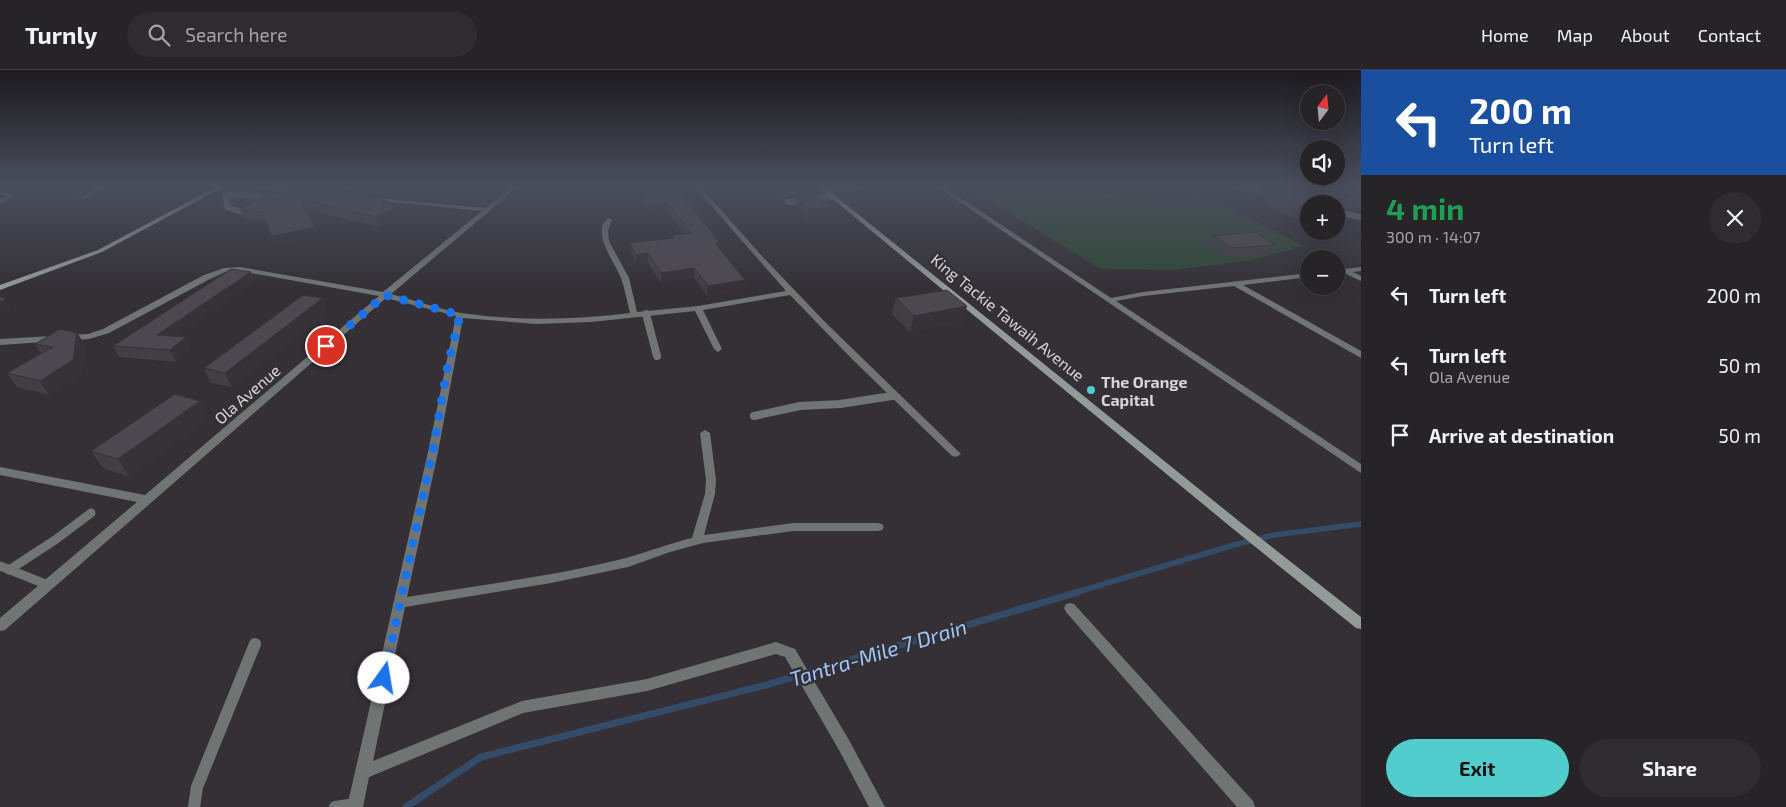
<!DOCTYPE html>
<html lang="en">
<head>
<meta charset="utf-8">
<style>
  body { margin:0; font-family:"Exo 2",sans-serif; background:#2f2c30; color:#f1f3f6; height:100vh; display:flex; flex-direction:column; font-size:19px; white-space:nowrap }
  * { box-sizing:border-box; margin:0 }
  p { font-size:16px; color:#a4a4a8 }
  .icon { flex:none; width:28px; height:28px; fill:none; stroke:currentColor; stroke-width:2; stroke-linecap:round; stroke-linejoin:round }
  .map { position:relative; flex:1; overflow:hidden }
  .details { display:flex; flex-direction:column; background:#272428; width:425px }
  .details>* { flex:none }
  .banner { background:#1a4fa0; color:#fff; overflow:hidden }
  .needle { width:32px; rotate:16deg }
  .controls { position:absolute; left:1300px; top:15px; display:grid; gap:10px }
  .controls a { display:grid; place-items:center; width:45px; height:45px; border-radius:50%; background:#272428; box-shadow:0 5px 20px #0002,0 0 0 1px #434145; font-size:25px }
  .pin { position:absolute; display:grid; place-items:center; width:42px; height:42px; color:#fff; margin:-21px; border:2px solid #fff; border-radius:50%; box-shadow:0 1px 5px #0007 }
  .me { position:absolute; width:55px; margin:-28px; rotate:13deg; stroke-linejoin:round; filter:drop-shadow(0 0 4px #0008) }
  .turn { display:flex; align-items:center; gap:18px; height:105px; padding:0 25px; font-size:22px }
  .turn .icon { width:65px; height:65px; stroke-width:2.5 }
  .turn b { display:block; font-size:35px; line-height:42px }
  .round { display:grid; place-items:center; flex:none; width:52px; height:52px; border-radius:26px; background:#2f2c30 }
  .head { display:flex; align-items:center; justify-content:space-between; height:85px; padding:0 25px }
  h1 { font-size:30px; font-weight:700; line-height:38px; color:#1e9e55 }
  .action { display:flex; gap:10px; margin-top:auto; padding:10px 25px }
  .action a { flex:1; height:58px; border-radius:30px; background:#52cdce; color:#111; font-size:20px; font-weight:700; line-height:58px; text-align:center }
  .action a+a { background:#2f2c30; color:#f1f3f6 }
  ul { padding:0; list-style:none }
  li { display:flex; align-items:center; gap:15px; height:70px; padding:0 25px }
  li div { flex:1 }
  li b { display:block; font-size:19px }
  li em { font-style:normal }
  header { display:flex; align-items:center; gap:30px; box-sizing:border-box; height:70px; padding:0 25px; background:#272428; border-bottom:1px solid #434145 }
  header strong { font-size:24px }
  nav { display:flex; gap:28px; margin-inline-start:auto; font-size:18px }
  .search { width:350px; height:45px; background:#2f2c30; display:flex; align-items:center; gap:12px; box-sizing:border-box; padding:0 18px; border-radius:28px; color:#a4a4a8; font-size:19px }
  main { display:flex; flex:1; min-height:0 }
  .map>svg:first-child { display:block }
  .green { fill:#304836 }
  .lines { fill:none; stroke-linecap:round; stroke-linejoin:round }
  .stream-far1 { stroke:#354c69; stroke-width:5.5 }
  .stream { stroke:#354c69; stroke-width:7 }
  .lane-far3 { stroke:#707574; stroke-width:6 }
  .lane-far2 { stroke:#707574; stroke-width:8 }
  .lane-far1 { stroke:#707574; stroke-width:9 }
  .lane { stroke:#707574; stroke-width:12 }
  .street { fill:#707574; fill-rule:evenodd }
  .secondary { fill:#939b99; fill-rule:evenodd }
  .wall { fill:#423e44 }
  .shaded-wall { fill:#363237 }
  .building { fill:#4d484f; stroke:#363237 }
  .route { stroke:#1a73e8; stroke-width:9; stroke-dasharray:0 16.2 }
  .poi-dot { fill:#52cdce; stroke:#343036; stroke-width:2 }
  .labels { text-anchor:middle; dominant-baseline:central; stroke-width:5; stroke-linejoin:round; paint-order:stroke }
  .street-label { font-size:16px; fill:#d8d5d9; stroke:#343036 }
  .poi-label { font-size:16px; font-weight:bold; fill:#d8d5d9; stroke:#343036; text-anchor:start }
  .near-water-label { font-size:21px; font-style:italic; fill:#9fc7fd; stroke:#343036 }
</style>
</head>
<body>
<header>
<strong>Turnly</strong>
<div class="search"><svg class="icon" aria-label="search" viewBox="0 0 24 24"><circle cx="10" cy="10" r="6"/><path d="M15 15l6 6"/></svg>Search here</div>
<nav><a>Home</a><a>Map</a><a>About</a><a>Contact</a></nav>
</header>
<main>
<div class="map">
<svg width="1361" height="737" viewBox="0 0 1361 737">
  <rect width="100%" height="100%" fill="#343036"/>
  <polygon class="green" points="965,116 1091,116 1102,123 1160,126 1181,129 1213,130 1304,176 1248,191 1173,200 1101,199"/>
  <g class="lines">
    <polyline class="stream-far1" points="1074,523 1234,475 1274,465 1361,454"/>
    <polyline class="stream" points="406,737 481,687 766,615 1078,522"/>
    <g class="lane-far3">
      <polyline points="1233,116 1270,122"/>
      <polyline points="826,120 864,116"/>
      <polyline points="788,132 833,126"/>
      <polyline points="1336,142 1361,147"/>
      <polyline points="245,143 227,137 226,126 237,124 274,129"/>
    </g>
    <g class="lane-far2">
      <polyline points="646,244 657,286"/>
      <polyline points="754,346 800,336 840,334 892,326"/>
    </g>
    <g class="lane-far1">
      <polyline points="0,496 48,515"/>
      <polyline points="9,500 55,470 91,443"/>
    </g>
    <g class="lane">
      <polyline points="194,737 197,717 255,574"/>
      <polyline points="335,737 356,734"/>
    </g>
    <g class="street">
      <polygon points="102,116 109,116 83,129 78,128"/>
      <polygon points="255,116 271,116 302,119 305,121 302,123 258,118"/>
      <polygon points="346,116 353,116 338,125 334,125 334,123"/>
      <path d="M513 116H519L391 224C414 230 438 239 461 243 517 251 573 250 630 243 627 232 625 219 621 208 616 194 589 160 609 148L612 150 608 161 609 171 629 208 637 242 698 236 786 221 694 116H700L761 185 825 252 961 384 956 387 952 386 852 289 790 225 703 240 722 279 718 282 714 279 695 241 591 252 536 254 463 248 438 382 407 527C480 515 555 506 626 488 648 482 670 473 692 468L705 424 706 410 700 363 705 360 710 363 716 410 715 424 704 465 793 453H878L882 454 884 457 882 460 878 461H793L703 473 670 482 628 497 551 513 405 537 373 691 522 631 647 609 776 572 795 579 849 670 885 737H869L839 680 785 587 776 584 647 621 523 643 369 707 363 737H347L428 382 456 246 386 228 5 560 0 561V548L137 432 0 405V397L145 425 379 226 240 201 225 202 210 209 109 263 89 269 0 275V269L88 264 103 259 204 205 224 198 240 197 383 222 482 141 358 129 356 128V126L486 138Z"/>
      <polygon points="936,116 943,116 1111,228 1143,222 1309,203 1309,207 1243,215 1361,281 1361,288 1234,216 1143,226 1116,231 1361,394 1361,403"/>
      <polygon points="0,121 13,125 14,126 0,134 0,129 6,126 0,125"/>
      <polygon points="1361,197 1361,201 1353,202 1361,206 1361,211 1344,203 1336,204 1336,200"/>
      <polygon points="1070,533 1074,534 1253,731 1255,737 1237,737 1066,542 1064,538 1066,534"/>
    </g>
    <g class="secondary">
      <polygon points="218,116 225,116 102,182 0,220 0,215 98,180"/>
      <polygon points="817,116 823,116 1240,452 1361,547 1361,559 1356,558 1232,458"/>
    </g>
  </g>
  <g class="wall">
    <polygon points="295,116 325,116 321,118 386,131 387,135 398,146 379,157 305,139 318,166 276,175 265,152 244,149 240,140 279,124"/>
    <polygon points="634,116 672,116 719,179 745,210 744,220 707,226 694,207 661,213 648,193 636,194 631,182 630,173 673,168 673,165 684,164 667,141 653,143 644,131 644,127"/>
    <polygon points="778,116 805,116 804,125 786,128 778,119"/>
    <polygon points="1102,116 1189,116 1188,119 1132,125 1126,122 1112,123"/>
    <polygon points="1263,116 1361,116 1361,141 1336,138 1336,134 1309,134 1309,147 1292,148 1270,136 1271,133 1258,126"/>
    <polygon points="796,127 828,146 808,149 795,136"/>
    <polygon points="1213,166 1275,175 1270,185 1228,188 1209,176"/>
    <polygon points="255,212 176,266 191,278 176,292 119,287 113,276"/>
    <polygon points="323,228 328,242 232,317 211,313 204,298"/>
    <polygon points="896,228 963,252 910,262 892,244"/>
    <polygon points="77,263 86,277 82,305 49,325 17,317 7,303 41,283 35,274"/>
    <polygon points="200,331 209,348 129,407 103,398 91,381"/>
  </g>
  <g class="shaded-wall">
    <polygon points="319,116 325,116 319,119"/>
    <polygon points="731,116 755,116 755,117 731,119"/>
    <polygon points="805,116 804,125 786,128 787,118"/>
    <polygon points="1152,116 1189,116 1188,119 1132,125 1135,118"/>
    <polygon points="386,131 388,141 396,137 398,146 379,157 376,147 382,134"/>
    <polygon points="667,132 667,141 653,143 653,134"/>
    <polygon points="829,137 828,146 808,149 809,139"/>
    <polygon points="315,157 318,166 276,175 272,166"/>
    <polygon points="715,173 720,173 719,182"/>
    <polygon points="648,183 648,193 636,194 636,185"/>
    <polygon points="694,198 694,207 661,213 661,203"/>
    <polygon points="251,202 255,212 163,275 157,265"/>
    <polygon points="745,210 744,220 707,226 708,216"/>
    <polygon points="323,228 328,242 232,317 225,303"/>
    <polygon points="7,229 13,240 0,245 0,232"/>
    <polygon points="967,236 963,252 910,262 914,246"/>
    <polygon points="77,263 86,277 82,305 49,325 40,311"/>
    <polygon points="186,267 191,278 176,292 170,280"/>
    <polygon points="200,331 209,348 129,407 118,389"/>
  </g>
  <g class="building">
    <polygon points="295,116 302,116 330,119 386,131 382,134 396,137 376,147 300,129 315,157 272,166 262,142 240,140 268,124 279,124"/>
    <polygon points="641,116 672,116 690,135 720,173 715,173 745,210 708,216 694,198 661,203 648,183 636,185 630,173 675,168 673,165 691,163 667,132 653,134 644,122 646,122"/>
    <polygon points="784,116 805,116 787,118"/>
    <polygon points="1132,116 1152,116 1135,118"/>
    <polygon points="1270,116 1284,116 1315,126 1320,124 1320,118 1313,116 1361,116 1361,127 1342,124 1339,127 1340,132 1299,135 1276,123 1283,123"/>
    <polygon points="815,124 829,137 809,139 796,127"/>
    <polygon points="1254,162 1275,175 1233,178 1213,166"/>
    <polygon points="231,199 251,202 157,265 186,267 170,280 113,276"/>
    <polygon points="947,220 967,236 914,246 896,228"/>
    <polygon points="303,225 323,228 225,303 204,298"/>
    <polygon points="0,226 7,229 0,232"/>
    <polygon points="60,259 77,263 73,290 40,311 7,303 53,277 35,274"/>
    <polygon points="175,324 200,331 118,389 91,381"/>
  </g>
  <linearGradient id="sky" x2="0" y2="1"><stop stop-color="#1d1a1e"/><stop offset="0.53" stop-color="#4a4e5d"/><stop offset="1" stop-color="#4a4e5d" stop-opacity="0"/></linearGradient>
  <rect width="1361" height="219" fill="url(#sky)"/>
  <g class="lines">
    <polyline class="route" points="326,276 385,225 460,245 448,294 433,380 384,608"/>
  </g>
  <circle class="poi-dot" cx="1091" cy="320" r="5"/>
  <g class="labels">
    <g class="street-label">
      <text transform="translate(1008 247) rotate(39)">King Tackie Tawaih Avenue</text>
      <text transform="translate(247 324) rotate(-41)">Ola Avenue</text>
    </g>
    <g class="poi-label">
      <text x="1101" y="311">The Orange<tspan x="1101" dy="18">Capital</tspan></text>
    </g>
    <g class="near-water-label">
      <text transform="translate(878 582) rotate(-17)">Tantra-Mile 7 Drain</text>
    </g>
  </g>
</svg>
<div class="controls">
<a><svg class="needle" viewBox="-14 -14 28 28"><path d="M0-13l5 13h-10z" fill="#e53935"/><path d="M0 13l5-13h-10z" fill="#a4a4a8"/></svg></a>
<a><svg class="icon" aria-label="sound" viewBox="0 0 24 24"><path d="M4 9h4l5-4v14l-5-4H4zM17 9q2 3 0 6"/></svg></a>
<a>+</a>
<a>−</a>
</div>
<div class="pin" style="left:326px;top:276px;background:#d93025"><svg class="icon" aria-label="arrive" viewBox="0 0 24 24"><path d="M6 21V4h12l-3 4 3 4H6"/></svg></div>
<svg class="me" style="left:384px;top:608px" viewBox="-20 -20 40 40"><circle r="19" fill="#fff"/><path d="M0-13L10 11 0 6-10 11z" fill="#1a73e8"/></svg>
</div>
<section class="details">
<div class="banner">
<div class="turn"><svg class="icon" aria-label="left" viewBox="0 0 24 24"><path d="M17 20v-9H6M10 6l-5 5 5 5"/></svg><div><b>200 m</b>Turn left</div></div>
</div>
<div class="head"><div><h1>4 min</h1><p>300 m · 14:07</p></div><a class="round"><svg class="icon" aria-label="close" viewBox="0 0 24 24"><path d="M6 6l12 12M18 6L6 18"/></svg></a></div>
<ul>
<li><svg class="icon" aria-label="left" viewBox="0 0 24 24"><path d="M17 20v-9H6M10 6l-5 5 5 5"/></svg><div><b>Turn left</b></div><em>200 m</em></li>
<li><svg class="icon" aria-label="left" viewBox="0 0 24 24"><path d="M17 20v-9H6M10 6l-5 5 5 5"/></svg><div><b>Turn left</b><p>Ola Avenue</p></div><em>50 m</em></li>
<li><svg class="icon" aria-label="arrive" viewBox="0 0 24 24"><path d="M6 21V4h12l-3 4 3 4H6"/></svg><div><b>Arrive at destination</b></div><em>50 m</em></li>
</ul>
<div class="action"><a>Exit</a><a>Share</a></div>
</section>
</main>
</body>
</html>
